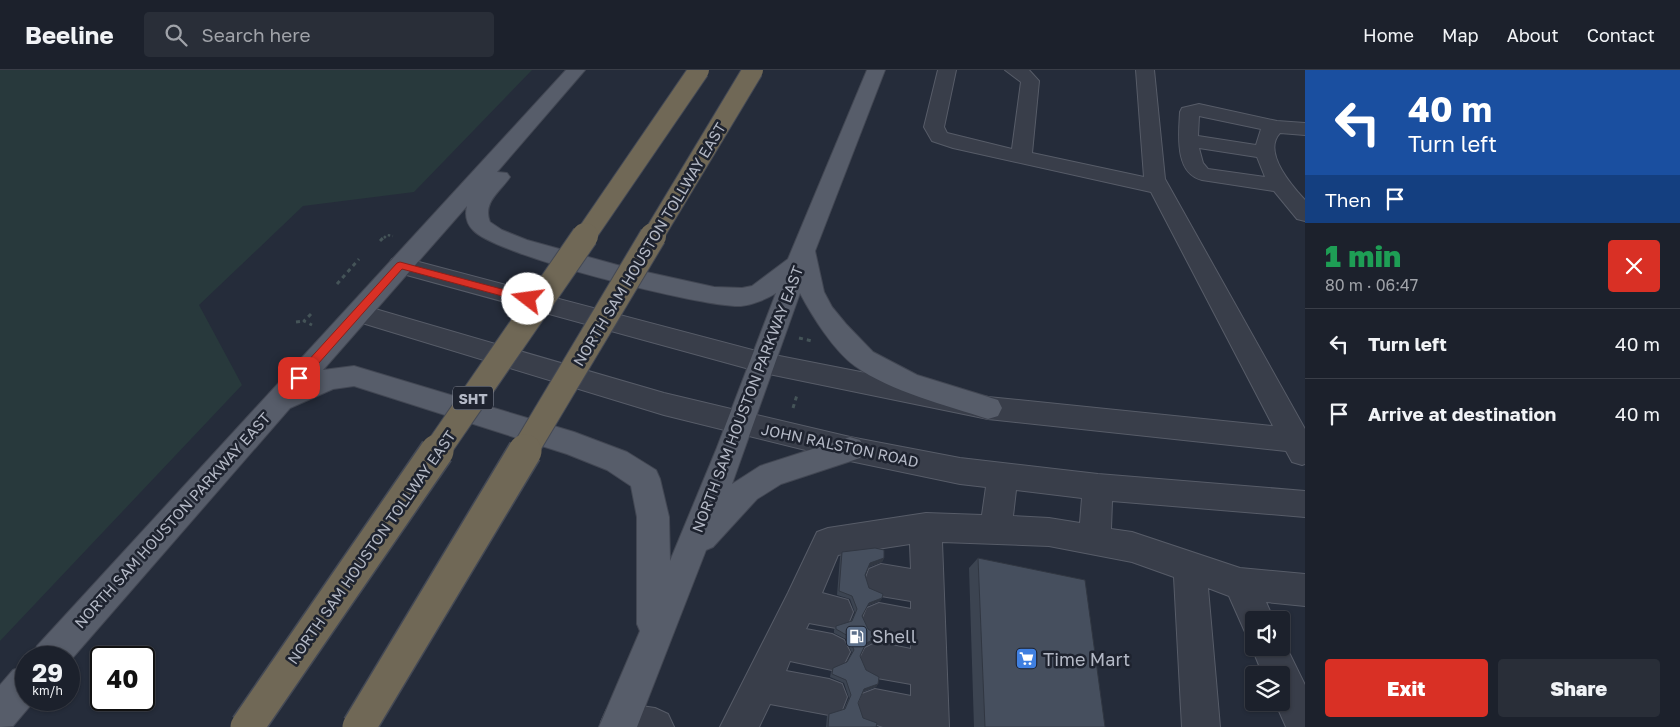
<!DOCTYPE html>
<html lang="en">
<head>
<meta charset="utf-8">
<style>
  body { margin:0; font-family:"Golos Text",sans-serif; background:#292e38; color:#f1f3f6; height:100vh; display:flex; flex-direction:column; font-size:19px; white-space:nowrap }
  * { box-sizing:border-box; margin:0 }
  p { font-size:16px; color:#a0a3a9 }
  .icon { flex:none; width:28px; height:28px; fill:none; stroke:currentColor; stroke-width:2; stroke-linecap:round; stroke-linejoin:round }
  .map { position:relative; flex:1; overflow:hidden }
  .drawer { display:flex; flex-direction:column; background:#1c212c; width:375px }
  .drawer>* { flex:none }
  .guide { background:#1a4fa0; color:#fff; overflow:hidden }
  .controls { position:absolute; left:1245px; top:541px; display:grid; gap:10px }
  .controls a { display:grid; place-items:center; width:45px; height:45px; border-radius:5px; background:#1c212c; box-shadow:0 1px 4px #0004,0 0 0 1px #3a3e48; font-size:25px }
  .speed { position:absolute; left:15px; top:576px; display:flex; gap:10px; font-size:25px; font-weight:700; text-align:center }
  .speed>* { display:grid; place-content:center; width:65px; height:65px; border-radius:50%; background:#1c212c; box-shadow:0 1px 4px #0004,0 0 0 1px #3a3e48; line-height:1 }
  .speed small { font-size:12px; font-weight:400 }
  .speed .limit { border:2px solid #111; border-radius:8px; background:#fff; color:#111 }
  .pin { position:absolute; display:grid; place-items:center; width:42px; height:42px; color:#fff; margin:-21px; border-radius:10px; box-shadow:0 2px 8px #0006 }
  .me { position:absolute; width:55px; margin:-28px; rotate:285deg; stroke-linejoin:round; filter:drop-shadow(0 0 4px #0008) }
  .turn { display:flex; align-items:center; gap:18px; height:105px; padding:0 20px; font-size:22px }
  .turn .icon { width:65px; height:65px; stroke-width:2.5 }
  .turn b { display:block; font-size:35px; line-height:42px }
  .then { display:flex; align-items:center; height:48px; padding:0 20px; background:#0003; gap:10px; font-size:19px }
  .round { display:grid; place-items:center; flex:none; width:52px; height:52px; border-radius:5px; background:#292e38 }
  .summary { display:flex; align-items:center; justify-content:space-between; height:85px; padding:0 20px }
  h1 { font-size:30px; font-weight:800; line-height:38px; color:#1e9e55 }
  .button { display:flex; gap:10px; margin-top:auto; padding:10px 20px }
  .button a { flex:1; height:58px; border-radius:5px; background:#d93025; color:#fff; font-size:20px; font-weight:800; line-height:58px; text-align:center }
  .button a+a { background:#292e38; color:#f1f3f6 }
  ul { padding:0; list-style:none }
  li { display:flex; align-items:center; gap:15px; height:70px; padding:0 20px; border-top:1px solid #3a3e48 }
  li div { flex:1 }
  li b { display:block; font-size:19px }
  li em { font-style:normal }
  header { display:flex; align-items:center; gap:30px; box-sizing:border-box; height:70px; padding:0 25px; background:#1c212c; border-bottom:1px solid #3a3e48 }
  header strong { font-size:24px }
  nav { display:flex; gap:28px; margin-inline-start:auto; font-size:18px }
  .search { width:350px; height:45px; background:#292e38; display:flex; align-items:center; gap:12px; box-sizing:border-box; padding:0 18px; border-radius:5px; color:#a0a3a9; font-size:19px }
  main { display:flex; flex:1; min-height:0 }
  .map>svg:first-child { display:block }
  .green { fill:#28393c }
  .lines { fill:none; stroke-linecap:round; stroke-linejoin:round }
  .minor-casing { stroke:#575c68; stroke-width:2 }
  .major-casing { stroke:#424753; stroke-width:2 }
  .path-far1 { stroke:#455458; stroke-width:2.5; stroke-dasharray:2.5 2.5; stroke-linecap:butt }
  .path { stroke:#455458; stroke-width:3; stroke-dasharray:4 4; stroke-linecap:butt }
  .minor { fill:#393e4a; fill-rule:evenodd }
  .major { fill:#575d6a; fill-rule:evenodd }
  .highway-bridge-far2-casing { stroke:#444955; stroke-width:22; stroke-linecap:butt }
  .highway-bridge-far1-casing { stroke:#444955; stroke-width:28; stroke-linecap:butt }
  .highway-bridge-casing { stroke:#444955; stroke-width:36; stroke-linecap:butt }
  .highway-bridge-far2 { stroke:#706856; stroke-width:20 }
  .highway-bridge-far1 { stroke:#706856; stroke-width:26 }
  .highway-bridge { stroke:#706856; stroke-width:33 }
  .wall { fill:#3c4451 }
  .shaded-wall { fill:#313742 }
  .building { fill:#464f5e; stroke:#313742 }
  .route { fill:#d93025; stroke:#8d1f18 }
  .labels { text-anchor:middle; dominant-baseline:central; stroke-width:5; stroke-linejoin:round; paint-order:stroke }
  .shield { fill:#1e232f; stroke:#878c99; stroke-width:1 }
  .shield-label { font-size:14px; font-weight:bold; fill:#b4b9c6 }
  .street-label { font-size:15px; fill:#b4b9c6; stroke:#1e232f }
  .near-poi-label { font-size:18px; fill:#b4b9c6; stroke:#1e232f; text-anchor:start }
</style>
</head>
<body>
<header>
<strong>Beeline</strong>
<div class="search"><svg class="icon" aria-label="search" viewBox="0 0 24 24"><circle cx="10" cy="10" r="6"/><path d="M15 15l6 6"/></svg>Search here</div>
<nav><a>Home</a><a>Map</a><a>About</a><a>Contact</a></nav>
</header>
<main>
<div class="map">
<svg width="1305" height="657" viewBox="0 0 1305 657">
  <rect width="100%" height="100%" fill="#252c3a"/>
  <polygon class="green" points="0,0 532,0 414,122 303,136 199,235 242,315 0,571"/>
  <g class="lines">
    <defs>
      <g id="minor">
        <polygon points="938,0 956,0 944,57 947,63 1012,79 1021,12 1005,0 1029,0 1039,11 1032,83 1144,107 1136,0 1154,0 1165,109 1305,359 1305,394 1302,395 1292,392 1286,381 988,349 764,303 392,201 388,195 392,189 400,187 764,283 988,327 1273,356 1151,122 953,78 932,71 924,57"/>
        <path d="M1199 34 1277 51 1305 53V65L1280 63C1262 82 1292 116 1305 130V151L1297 149 1274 121 1202 110C1174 103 1179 64 1180 42L1182 38ZM1199 46 1261 59 1256 75 1198 66ZM1199 78 1257 87 1265 107 1208 99 1203 93Z"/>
        <path d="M358 234 664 323 850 367 960 388 1098 404 1305 421V447L1112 431 1111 459 1132 462 1240 498 1305 504V536L1266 532 1274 550H1254V565L1245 562 1229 526 1208 518 1220 657H1182L1174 507 1132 492 1049 476 942 472 949 657H883L862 650 857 637 862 624 875 619 911 626V614L877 608 865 602 859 590 865 578 877 572 911 579V573L879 567 867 562 862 550 867 538 879 533 911 539V531L881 526 869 521 865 510 869 499 881 494 911 499 910 474 838 485 822 523 848 530 853 542 848 554 836 558 809 553 806 559 832 564 844 570 850 582 844 594 832 600 790 591 786 601 829 609 842 614 847 627 842 640 829 645 770 634 759 657H720L788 523 817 462 828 458 926 443 982 445 986 417 960 414 850 391 664 345 349 249 346 243 349 237ZM1016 420 1082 428 1080 453 1049 448 1013 446Z"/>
        <polygon points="1281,566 1305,615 1305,657 1286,657 1275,632 1281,632 1281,605 1263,605 1252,578 1254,573 1254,578 1281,578"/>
        <polygon points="620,633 655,638 668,644 674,657 603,657 601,652 607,639"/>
      </g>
      <g id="major">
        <path d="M566 0H585L497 102 507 103 510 107C501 121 482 132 490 152L502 160 527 170 628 198 714 217 742 218 752 216 788 189 867 0H885L815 181 824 222 832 237 846 254 873 282 917 305 998 330 1002 338 998 346 988 349C946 335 891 322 855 296 834 281 812 246 800 223L732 414 760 396 850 367 860 370 865 379 860 388 781 414 757 429 713 477 706 480 637 657H599L640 561 637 554V447L631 416 607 400 567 384 354 316 333 319 290 338 69 592V588H32L37 576ZM467 136C465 144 466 153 473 160 494 185 704 238 741 236 752 235 767 229 776 223L716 380 670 491 669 447 660 409 656 400 627 382 574 362 354 296 323 300Z"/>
        <polygon points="26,595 26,630 35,630 13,656 0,657 0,615 13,600"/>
      </g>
    </defs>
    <use href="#minor" class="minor-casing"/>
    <use href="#major" class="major-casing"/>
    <polyline class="path-far1" points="384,168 387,165 393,166"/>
    <g class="path">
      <polyline points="380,171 385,166"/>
      <polyline points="337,214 359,189"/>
      <polyline points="311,244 304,251 312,255"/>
      <polyline points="296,252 304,251"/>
      <polyline points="799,268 812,271"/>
      <polyline points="793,338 797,325"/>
    </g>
    <use href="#minor" class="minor"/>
    <use href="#major" class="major"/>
    <defs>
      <g id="highway-bridge-far2">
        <polyline points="584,168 699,0"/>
        <polyline points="652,168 753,0"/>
      </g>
      <g id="highway-bridge-far1">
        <polyline points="436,382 585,166"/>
        <polyline points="524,382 653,166"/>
      </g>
      <g id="highway-bridge">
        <polyline points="247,657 437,381"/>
        <polyline points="359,657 525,381"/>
      </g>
    </defs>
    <use href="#highway-bridge-far2" class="highway-bridge-far2-casing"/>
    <use href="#highway-bridge-far1" class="highway-bridge-far1-casing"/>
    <use href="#highway-bridge" class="highway-bridge-casing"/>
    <use href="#highway-bridge-far2" class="highway-bridge-far2"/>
    <use href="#highway-bridge-far1" class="highway-bridge-far1"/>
    <use href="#highway-bridge" class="highway-bridge"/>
  </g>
  <g class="wall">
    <polygon points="842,482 884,488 882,492 869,497 865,505 869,518 882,528 880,531 867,536 862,546 868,559 880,567 878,570 865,576 860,586 866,600 878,614 876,617 863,622 858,633 863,648 876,657 826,657 827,646 829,644 844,639 849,628 844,613 830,607 831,602 833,598 846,593 852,583 846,569 834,563 834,560 836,556 851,551 855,543 850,529 837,525 840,487"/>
    <polygon points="978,488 1105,657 974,657 969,498"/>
  </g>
  <g class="shaded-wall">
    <polygon points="884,488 882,492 868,497 870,493"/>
    <polygon points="882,528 880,531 866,536 869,533"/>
    <polygon points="880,567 878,570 864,576 866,573"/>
    <polygon points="878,614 876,617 861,622 864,619"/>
  </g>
  <g class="building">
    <polygon points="875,478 884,480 884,488 870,493 865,505 869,518 883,524 882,528 869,533 862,546 868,559 880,567 866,573 860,586 866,600 879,607 878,614 864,619 858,633 863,648 877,653 876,657 828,657 829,644 845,639 851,625 846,610 832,604 833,598 847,592 854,580 848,566 836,559 836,556 852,551 857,539 852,526 839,521 842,482"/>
    <polygon points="978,488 1085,510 1105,657 985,657"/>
  </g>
  <polygon class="route" points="400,192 528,226 533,229 528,233 402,199 303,311 295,311 293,308 295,305 397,193"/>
  <defs>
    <symbol id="fuel-square" viewBox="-11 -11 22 22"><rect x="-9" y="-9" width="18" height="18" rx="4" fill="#5c6f8a" stroke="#1e232f"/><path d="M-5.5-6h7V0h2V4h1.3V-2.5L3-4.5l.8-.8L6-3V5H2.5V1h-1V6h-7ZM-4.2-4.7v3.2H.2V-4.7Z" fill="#fff"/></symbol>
    <symbol id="supermarket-square" viewBox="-11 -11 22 22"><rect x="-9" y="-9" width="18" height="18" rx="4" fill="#3f7fe0" stroke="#1e232f"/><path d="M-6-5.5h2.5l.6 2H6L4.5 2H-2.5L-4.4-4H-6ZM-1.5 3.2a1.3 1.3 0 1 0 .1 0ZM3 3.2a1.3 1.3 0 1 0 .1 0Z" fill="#fff"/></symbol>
  </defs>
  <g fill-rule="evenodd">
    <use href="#fuel-square" x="844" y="554" width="25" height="25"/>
    <use href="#supermarket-square" x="1014" y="576" width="25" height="25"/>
  </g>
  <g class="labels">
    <rect class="shield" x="453" y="316.5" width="40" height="23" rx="4"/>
    <g class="shield-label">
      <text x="473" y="328">SHT</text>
    </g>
    <g class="street-label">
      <text transform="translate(649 174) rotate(-59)">NORTH SAM HOUSTON TOLLWAY EAST</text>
      <text transform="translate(747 329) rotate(-69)">NORTH SAM HOUSTON PARKWAY EAST</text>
      <text transform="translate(840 375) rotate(12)">JOHN RALSTON ROAD</text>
      <text transform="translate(172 450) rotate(-48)">NORTH SAM HOUSTON PARKWAY EAST</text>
      <text transform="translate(371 477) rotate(-55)">NORTH SAM HOUSTON TOLLWAY EAST</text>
    </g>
    <g class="near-poi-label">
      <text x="872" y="566">Shell</text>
      <text x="1043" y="589">Time Mart</text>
    </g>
  </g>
</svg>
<div class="controls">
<a><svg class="icon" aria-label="sound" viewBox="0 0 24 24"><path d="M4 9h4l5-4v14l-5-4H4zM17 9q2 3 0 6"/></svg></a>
<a><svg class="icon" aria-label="layers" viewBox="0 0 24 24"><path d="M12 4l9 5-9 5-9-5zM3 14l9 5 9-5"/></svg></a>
</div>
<div class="speed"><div>29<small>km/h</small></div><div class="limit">40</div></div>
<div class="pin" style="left:299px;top:308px;background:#d93025"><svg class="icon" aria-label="arrive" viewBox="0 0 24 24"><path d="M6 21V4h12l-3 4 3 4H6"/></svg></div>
<svg class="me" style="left:528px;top:229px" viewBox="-20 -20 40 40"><circle r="19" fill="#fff"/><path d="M0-13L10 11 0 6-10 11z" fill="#d93025"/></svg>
</div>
<section class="drawer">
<div class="guide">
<div class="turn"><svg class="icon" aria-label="left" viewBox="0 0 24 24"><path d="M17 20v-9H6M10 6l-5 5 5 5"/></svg><div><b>40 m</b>Turn left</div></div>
<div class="then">Then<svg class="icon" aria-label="arrive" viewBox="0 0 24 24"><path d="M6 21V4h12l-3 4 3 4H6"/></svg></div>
</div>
<div class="summary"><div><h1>1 min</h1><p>80 m · 06:47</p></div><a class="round" style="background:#d93025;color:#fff"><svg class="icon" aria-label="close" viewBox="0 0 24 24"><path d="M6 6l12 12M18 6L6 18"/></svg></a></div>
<ul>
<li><svg class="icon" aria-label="left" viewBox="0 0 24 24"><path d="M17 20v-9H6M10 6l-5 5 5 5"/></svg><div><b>Turn left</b></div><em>40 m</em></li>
<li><svg class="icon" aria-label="arrive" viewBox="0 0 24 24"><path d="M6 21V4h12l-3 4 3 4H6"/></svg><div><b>Arrive at destination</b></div><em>40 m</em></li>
</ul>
<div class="button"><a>Exit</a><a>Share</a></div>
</section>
</main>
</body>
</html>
